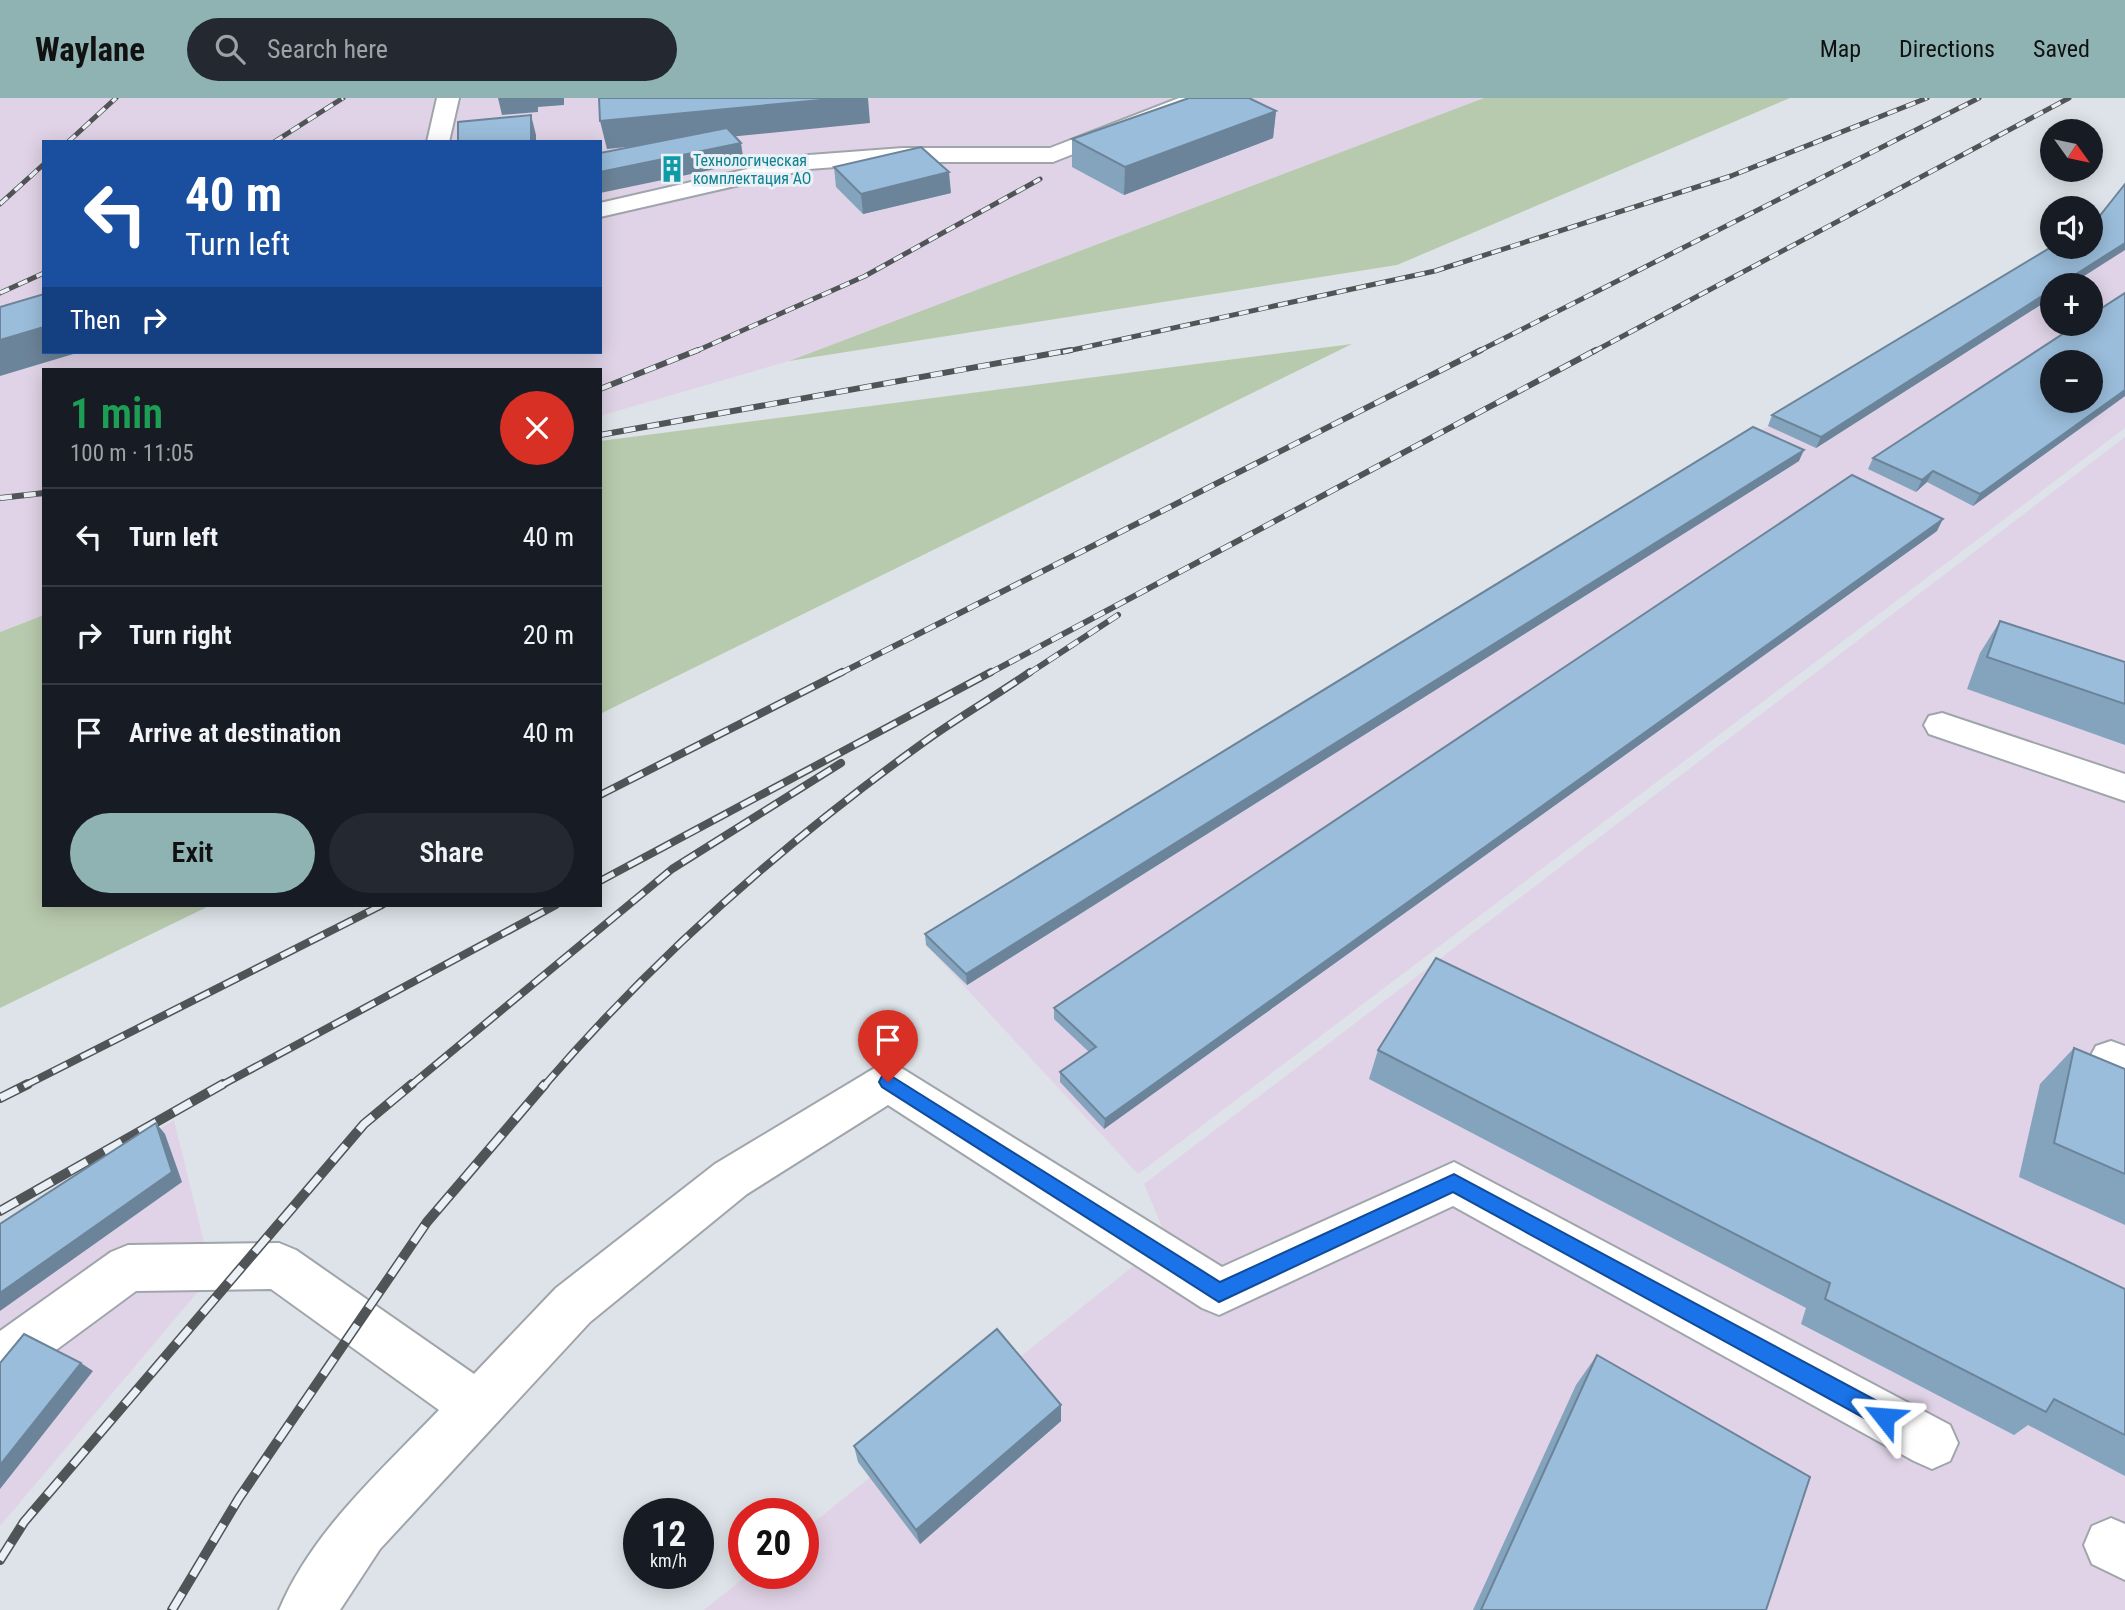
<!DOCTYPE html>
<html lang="en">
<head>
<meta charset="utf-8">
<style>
  body { margin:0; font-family:"Roboto Condensed",sans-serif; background:#242831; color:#f1f3f6; height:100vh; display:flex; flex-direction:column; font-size:26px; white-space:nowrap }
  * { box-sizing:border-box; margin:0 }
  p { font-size:23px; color:#9ea1a6 }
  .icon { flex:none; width:38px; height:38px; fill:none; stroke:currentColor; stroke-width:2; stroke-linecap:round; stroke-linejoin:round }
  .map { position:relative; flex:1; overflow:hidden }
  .side { position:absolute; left:42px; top:270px; width:560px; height:539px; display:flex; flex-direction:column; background:#171b24; border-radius:0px; box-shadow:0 4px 18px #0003 }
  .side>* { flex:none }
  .banner { position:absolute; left:42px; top:42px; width:560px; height:214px; border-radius:0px; box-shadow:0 4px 18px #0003; background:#1a4fa0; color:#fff; overflow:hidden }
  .needle { width:46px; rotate:123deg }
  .controls { position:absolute; left:2040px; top:21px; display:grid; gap:14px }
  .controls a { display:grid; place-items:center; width:63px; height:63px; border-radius:50%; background:#171b24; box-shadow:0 4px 18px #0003; font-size:35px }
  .speed { position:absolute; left:623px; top:1400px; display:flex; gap:14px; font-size:35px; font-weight:700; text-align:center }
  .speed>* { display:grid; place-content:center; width:91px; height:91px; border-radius:50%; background:#171b24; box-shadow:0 4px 18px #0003; line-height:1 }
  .speed small { font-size:18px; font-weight:400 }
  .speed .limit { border:10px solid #d22; background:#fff; color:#111 }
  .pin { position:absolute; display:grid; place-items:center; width:60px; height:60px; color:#fff; margin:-72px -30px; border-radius:50% 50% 50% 0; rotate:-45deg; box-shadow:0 0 7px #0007 }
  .pin .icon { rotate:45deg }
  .me { position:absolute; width:77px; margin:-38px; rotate:298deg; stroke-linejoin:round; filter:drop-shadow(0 0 5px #0008) }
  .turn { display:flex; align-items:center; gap:24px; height:147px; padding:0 28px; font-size:32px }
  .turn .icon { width:91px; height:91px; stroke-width:2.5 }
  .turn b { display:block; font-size:49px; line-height:60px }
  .then { display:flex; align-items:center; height:66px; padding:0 28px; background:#0003; gap:14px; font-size:26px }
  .round { display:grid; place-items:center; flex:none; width:74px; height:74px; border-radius:37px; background:#242831 }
  .summary { display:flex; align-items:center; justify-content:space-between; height:119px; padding:0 28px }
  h1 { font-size:42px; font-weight:600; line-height:52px; color:#1e9e55 }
  .cta { display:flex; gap:14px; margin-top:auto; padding:14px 28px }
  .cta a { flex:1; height:80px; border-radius:42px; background:#8fb3b2; color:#111; font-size:28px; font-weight:600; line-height:80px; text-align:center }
  .cta a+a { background:#242831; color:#f1f3f6 }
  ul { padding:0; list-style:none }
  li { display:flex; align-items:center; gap:21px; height:98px; padding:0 28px; border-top:2px solid #363941 }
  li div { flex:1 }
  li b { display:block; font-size:26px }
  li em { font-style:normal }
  header { display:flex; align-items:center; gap:42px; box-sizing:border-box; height:98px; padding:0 35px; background:#8fb3b2; color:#111 }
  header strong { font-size:33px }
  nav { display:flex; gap:38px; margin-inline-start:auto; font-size:24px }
  .search { width:490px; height:63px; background:#242831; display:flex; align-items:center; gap:18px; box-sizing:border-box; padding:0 24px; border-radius:38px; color:#9ea1a6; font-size:26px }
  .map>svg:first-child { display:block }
  .industrial { fill:#e0d3e7; fill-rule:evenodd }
  .green { fill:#b8caad }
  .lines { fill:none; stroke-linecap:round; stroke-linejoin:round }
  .minor-casing { stroke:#9fa5aa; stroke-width:4 }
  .minor { fill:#fff; fill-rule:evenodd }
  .rail-far3-casing { stroke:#515456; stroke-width:5 }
  .rail-far2-casing { stroke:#515456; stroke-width:6 }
  .rail-far1-casing { stroke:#515456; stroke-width:8 }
  .rail-casing { stroke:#515456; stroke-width:10 }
  .rail-far3 { stroke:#eaf0f6; stroke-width:3.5; stroke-dasharray:10; stroke-linecap:butt }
  .rail-far2 { stroke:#eaf0f6; stroke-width:4.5; stroke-dasharray:12; stroke-linecap:butt }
  .rail-far1 { stroke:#eaf0f6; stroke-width:5; stroke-dasharray:16; stroke-linecap:butt }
  .rail { stroke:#eaf0f6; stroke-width:7; stroke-dasharray:20; stroke-linecap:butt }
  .wall { fill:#84a3bc }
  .shaded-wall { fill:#6c8499 }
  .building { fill:#9abddb; stroke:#6c8499; stroke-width:2; fill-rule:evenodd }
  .route { fill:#1a73e8; stroke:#114b97; stroke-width:2 }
  .labels { text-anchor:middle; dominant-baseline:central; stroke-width:6; stroke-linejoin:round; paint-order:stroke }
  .far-culture-label { font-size:16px; fill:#0d838f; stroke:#eaf0f6; text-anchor:start }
</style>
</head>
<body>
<header>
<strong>Waylane</strong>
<div class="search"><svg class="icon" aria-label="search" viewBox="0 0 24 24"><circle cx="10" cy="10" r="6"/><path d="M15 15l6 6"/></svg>Search here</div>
<nav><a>Map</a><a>Directions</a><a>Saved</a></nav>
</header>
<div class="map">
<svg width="2125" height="1512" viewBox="0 0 2125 1512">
  <rect width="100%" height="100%" fill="#dde3e8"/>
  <g class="industrial">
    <path d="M0 0H1484L789 263 600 318V271H44V517L0 534ZM44 44H600V254H44Z"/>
    <path d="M2125 89V330L1138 1076 926 847 1768 328 2091 149ZM2053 187H2091V226H2053ZM2053 264H2091V303H2053Z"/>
    <polygon points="2125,339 2125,1512 704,1512 750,1475 803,1475 803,1433 1167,1141 1144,1086"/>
    <polygon points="174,1022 212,1177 0,1428 0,1133"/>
  </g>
  <g class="green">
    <polygon points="1484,0 1790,0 1397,167 789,263"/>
    <polygon points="1352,246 600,616 600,343"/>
    <polygon points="44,517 44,807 211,807 0,910 0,534"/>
  </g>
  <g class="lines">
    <defs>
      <g id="minor">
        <polygon points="437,0 459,0 449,44 427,44"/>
        <polygon points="1179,0 1209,0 1205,4 1053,64 903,64 809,71 600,119 600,105 809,57 903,50 1050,50"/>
        <polygon points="1942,615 2125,676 2125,703 1929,636 1924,627 1929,618"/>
        <polygon points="2111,943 2125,948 2125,985 2096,974 2089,961 2096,948"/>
        <path d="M888 965 903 971 1222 1169 1454 1064 1950 1327 1958 1345 1950 1363 1932 1371 1914 1363 1453 1108 1219 1217 1202 1210 888 1007 747 1096 590 1224 380 1451 340 1512H279C312 1433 381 1373 439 1312L271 1191 136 1193 18 1280 0 1288V1233L111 1154 128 1147 279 1145 296 1152 474 1276 556 1190 715 1066 873 971Z"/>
        <polygon points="2111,1420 2125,1426 2125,1482 2092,1466 2084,1447 2092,1428"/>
      </g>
    </defs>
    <use href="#minor" class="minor-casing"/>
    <use href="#minor" class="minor"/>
    <defs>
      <g id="rail-far3">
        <polyline points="68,44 116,0"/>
        <polyline points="274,44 343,0"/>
        <polyline points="0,106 44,66"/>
        <polyline points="0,195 44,175"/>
        <polyline points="694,254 865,178 1040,81"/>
        <polyline points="1063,254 1435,173 1731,78 1927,0"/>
        <polyline points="1477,254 1979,0"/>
        <polyline points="1593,254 2069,0"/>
      </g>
      <g id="rail-far2">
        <polyline points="600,291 698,252"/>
        <polyline points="600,337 1071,252"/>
        <polyline points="0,400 44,395"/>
        <polyline points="839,576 1481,252"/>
        <polyline points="988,576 1596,252"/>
        <polyline points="1028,576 1118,517"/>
      </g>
      <g id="rail-far1">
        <polyline points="600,697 842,574"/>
        <polyline points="600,783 991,574"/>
        <polyline points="24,988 382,807"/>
        <polyline points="220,988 556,807"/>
        <polyline points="410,988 672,771 841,665"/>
        <path d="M544 988C654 860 783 746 920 647 955 621 994 599 1030 574"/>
      </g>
      <g id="rail">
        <polyline points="0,1000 28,986"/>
        <polyline points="0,1113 223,986"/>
        <polyline points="0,1462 24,1424 364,1026 412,986"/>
        <polyline points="172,1512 239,1400 427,1124 545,986"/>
      </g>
    </defs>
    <use href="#rail-far3" class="rail-far3-casing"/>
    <use href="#rail-far2" class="rail-far2-casing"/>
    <use href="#rail-far1" class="rail-far1-casing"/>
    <use href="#rail" class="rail-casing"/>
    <use href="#rail-far3" class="rail-far3"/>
    <use href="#rail-far2" class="rail-far2"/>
    <use href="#rail-far1" class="rail-far1"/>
    <use href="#rail" class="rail"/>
  </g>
  <g class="wall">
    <polygon points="1276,13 1273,40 1124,97 1072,69 1072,41"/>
    <polygon points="834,69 951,95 863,116 836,89"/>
    <polygon points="2053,187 2053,199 1816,350 1768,328 1772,317"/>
    <polygon points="2125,195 2125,298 1973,408 1927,384 1916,394 1868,371 1873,360"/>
    <polygon points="1799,363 967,887 926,847 925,836"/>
    <polygon points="1937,433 1104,1031 1060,984 1060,974 1089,954 1054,921 1054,910"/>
    <polygon points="2000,523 2125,564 2125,647 1967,591 1980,555"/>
    <polygon points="2074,950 2125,971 2125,1127 2019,1079 2040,986"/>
    <polygon points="1378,952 2125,1191 2125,1378 2028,1327 2014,1337 1801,1226 1806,1210 1369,981"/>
    <polygon points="1597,1257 1766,1512 1473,1512 1576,1287"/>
    <polygon points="1061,1307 1061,1323 920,1446 858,1364 854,1348"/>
  </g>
  <g class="shaded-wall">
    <polygon points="498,0 564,0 564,7 538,9 538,14 502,17"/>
    <polygon points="842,0 868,0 870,25 607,51 600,23"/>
    <polygon points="1276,13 1273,40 1124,97 1125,69"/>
    <polygon points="531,17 536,37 536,44 531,44"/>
    <polygon points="741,45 744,65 600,95 600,74"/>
    <polygon points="949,74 951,95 863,116 861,96"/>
    <polygon points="2125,145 2125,152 2070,187 2059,187"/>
    <polygon points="2053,191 2053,199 1816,350 1821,339"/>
    <polygon points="44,229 44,254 80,254 0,278 0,242"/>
    <polygon points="2125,292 2125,298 1973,408 1980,396"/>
    <polygon points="1804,352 1799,363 967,887 966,876"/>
    <polygon points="1933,373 1927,384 1916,394 1922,382"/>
    <polygon points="1943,421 1937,433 1104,1031 1105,1021"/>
    <polygon points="156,1025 165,1036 182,1084 0,1213 0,1195"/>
    <polygon points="81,1265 93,1273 0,1391 0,1367"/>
    <polygon points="1061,1307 1061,1323 920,1446 916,1432"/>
  </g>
  <g class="building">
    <polygon points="599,0 842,0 600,23"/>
    <polygon points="1189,0 1249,0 1276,13 1125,69 1072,41"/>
    <polygon points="531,17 531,44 458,44 458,24"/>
    <polygon points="727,30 741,45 600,74 600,55"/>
    <polygon points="921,49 949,74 861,96 834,69"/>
    <polygon points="2125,86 2125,145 2059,187 2053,187 2053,191 1821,339 1772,317 2053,148 2053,149 2091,149 2091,124 2098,120"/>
    <path d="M2125 195V292L1980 396 1933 373 1922 382 1873 360 2078 226H2091V217ZM2053 264H2091V303H2053Z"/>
    <polygon points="44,196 44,229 0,242 0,209"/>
    <polygon points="1753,329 1804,352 966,876 925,836"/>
    <polygon points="1852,377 1943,421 1105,1021 1060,974 1096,949 1054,910"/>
    <polygon points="2000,523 2125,564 2125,606 1987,559"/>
    <polygon points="1436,860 2125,1191 2125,1337 2054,1301 2046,1314 1825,1201 1830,1185 1378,952"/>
    <polygon points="2074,950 2125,971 2125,1076 2054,1045"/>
    <polygon points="156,1025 172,1074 0,1195 0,1126"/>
    <polygon points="997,1231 1061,1307 916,1432 854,1348"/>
    <polygon points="24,1236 81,1265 0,1367 0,1265"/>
    <polygon points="1597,1257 1810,1379 1766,1512 1481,1512"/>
  </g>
  <polygon class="route" points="888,976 1220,1184 1454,1076 1892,1311 1895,1319 1892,1327 1884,1330 1877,1327 1453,1094 1219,1204 882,989 879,984 882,978"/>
  <defs>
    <symbol id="building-bare" viewBox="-9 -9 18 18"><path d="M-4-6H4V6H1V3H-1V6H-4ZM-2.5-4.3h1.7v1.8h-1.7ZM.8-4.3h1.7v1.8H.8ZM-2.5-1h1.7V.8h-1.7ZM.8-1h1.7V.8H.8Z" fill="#0f9aa8" stroke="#eaf0f6" stroke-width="2.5" paint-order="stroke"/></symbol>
  </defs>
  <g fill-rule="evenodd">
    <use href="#building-bare" x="653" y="52" width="38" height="38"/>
  </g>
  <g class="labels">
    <g class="far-culture-label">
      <text x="693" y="62">Технологическая<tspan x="693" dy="18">комплектация АО</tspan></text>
    </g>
  </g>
</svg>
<div class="controls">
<a><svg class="needle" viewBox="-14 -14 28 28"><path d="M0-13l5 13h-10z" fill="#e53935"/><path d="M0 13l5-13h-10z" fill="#9ea1a6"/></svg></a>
<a><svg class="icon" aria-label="sound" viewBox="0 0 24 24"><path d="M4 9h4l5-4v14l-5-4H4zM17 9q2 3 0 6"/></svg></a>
<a>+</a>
<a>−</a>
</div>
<div class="speed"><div>12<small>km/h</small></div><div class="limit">20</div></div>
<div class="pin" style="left:888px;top:984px;background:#d93025"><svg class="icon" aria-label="arrive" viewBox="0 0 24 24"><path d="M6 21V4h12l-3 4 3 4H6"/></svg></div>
<svg class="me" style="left:1884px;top:1319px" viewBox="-20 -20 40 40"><path d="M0-17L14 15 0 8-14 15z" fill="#1a73e8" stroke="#fff" stroke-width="4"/></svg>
<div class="banner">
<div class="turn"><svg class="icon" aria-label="left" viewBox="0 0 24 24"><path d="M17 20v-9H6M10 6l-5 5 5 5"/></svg><div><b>40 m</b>Turn left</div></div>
<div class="then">Then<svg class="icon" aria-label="right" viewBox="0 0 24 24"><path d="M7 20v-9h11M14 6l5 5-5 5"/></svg></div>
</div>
<section class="side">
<div class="summary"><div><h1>1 min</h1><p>100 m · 11:05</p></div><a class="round" style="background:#d93025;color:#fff"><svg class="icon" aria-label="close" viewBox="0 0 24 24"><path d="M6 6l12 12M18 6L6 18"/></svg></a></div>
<ul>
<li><svg class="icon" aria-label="left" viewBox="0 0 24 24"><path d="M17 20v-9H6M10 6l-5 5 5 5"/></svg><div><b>Turn left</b></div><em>40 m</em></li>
<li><svg class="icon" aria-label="right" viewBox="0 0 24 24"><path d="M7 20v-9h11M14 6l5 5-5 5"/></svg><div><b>Turn right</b></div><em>20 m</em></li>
<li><svg class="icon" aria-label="arrive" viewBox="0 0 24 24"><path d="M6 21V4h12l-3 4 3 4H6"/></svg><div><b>Arrive at destination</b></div><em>40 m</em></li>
</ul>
<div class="cta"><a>Exit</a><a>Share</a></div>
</section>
</div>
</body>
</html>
